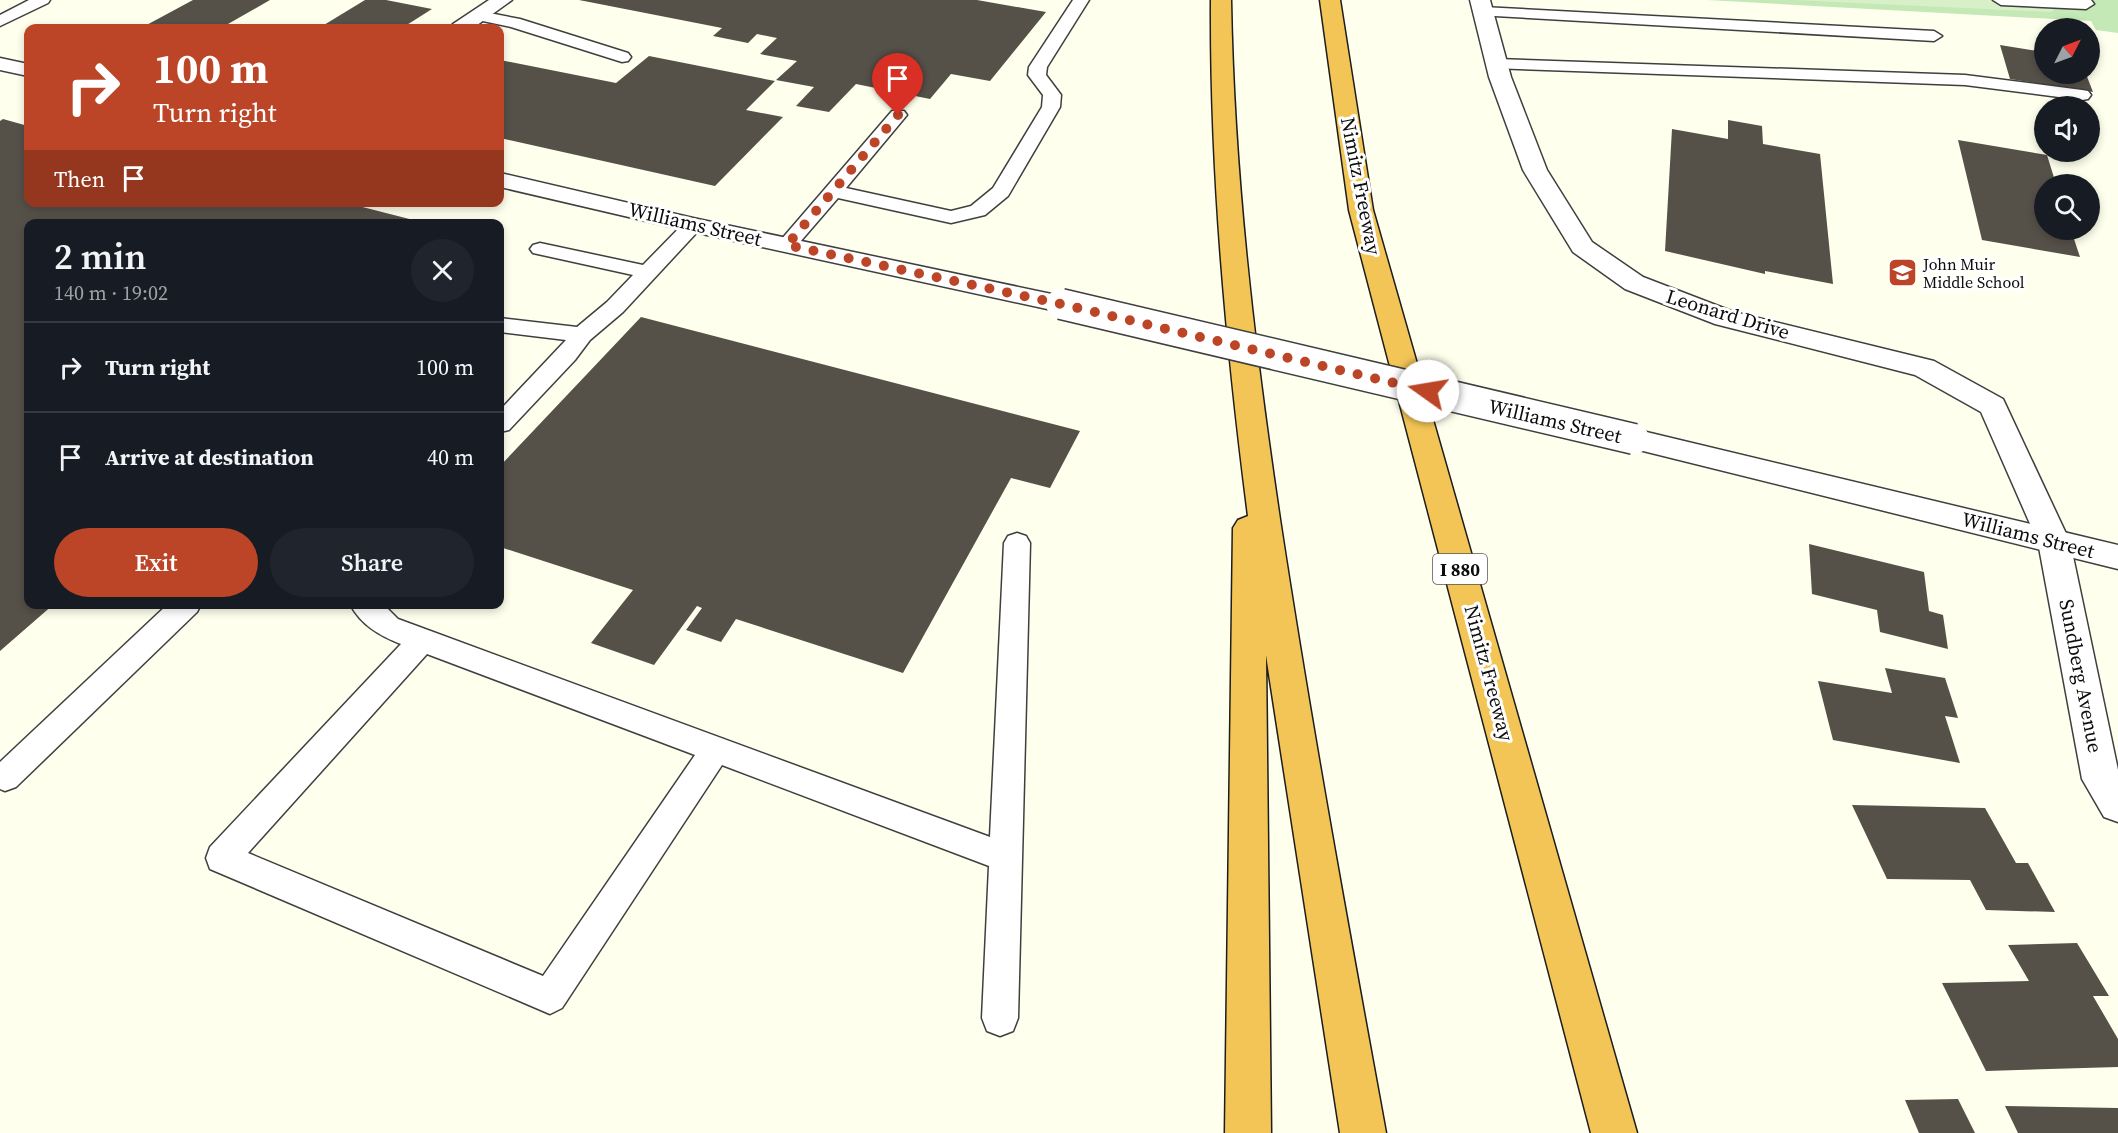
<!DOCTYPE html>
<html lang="en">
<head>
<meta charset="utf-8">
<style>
  body { margin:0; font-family:"Source Serif 4",serif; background:#20242c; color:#f1f3f6; height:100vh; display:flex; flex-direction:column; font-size:22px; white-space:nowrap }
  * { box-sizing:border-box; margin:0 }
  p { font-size:20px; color:#9ea1a6 }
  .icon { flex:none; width:33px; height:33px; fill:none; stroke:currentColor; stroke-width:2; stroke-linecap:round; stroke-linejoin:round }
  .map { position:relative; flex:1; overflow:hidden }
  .panel { position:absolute; left:24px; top:219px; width:480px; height:390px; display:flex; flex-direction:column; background:#171b24; border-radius:12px; box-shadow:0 3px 9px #0003 }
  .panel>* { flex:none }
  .hud { position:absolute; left:24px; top:24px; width:480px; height:183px; border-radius:12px; box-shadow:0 3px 9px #0003; background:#bb4526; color:#fff; overflow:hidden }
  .needle { width:39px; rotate:48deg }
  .controls { position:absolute; left:2034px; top:18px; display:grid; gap:12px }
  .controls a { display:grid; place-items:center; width:66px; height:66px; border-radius:50%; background:#171b24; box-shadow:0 3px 9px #0003; font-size:30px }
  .pin { position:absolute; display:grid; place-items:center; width:51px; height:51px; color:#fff; margin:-62px -26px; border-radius:50% 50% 50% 0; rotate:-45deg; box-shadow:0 0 6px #0007 }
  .pin .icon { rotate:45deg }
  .me { position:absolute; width:66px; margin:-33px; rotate:283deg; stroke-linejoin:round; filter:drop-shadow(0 0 4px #0008) }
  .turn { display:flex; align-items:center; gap:21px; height:126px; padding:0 30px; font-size:27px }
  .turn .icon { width:78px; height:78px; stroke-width:2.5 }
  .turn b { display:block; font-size:42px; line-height:51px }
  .then { display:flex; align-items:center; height:57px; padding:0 30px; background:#0003; gap:12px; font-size:22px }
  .round { display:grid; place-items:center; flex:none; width:63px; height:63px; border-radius:32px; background:#20242c }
  .overview { display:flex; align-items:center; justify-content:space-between; height:102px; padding:0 30px }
  h1 { font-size:36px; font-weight:600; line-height:45px }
  .primary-button { display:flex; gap:12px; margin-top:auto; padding:12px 30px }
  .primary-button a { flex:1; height:69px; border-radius:36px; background:#bb4526; color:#fff; font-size:24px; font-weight:600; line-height:69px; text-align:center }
  .primary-button a+a { background:#20242c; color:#f1f3f6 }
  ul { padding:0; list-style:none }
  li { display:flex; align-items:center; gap:18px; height:90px; padding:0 30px; border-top:2px solid #363941 }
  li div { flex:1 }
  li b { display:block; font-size:22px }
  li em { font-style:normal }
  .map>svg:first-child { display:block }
  .green { fill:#c4e8b6 }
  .pitch { fill:#d8f0c8 }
  .building { fill:#555149 }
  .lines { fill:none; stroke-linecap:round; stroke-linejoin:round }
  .service-casing { stroke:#3f3f3f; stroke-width:3 }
  .minor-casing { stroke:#3f3f3f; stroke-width:3 }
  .tertiary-casing { stroke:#3f3f3f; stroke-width:3 }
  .motorway-casing { stroke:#1d1d1d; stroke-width:3 }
  .service { fill:#fff; fill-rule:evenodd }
  .minor { fill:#fff; fill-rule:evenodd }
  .tertiary { fill:#fff; fill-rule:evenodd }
  .motorway { fill:#f3c556; fill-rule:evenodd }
  .tertiary-bridge-casing { stroke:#3f3f3f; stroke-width:33; stroke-linecap:butt }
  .tertiary-bridge { stroke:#fff; stroke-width:30 }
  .route { stroke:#bb4526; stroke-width:10; stroke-dasharray:0 18 }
  .labels { text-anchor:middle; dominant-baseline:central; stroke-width:6; stroke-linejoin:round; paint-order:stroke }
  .far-poi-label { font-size:16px; fill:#0c0c0c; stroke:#fff; text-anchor:start }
  .shield { fill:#fff; stroke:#555; stroke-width:1.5 }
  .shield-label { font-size:18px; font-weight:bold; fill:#0c0c0c }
  .street-label { font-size:20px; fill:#0c0c0c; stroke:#fff }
</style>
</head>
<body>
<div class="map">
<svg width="2118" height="1133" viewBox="0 0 2118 1133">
  <rect width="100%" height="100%" fill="#feffec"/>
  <polygon class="green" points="1707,0 2118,0 2118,33 2096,30 2091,21"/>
  <polygon class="pitch" points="1793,0 2055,0 2059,4 2051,12"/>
  <g class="building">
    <polygon points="193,0 270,0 221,28 141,28"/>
    <polygon points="365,0 386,0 432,9 402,28 319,28"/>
    <polygon points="579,0 977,0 1046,12 990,81 951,74 930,99 856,84 829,112 796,106 814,87 776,80 797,61 760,54 777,38 757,34 748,43 713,36 722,28"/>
    <polygon points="2000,45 2044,52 2044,74 2086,74 2093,92 2010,79"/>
    <polygon points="649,56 775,81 746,110 783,117 715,186 500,138 500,60 616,83"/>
    <polygon points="3,119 28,126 28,202 343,202 425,223 28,224 28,604 54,604 0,651 0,121"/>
    <polygon points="1728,120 1762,126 1763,144 1820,154 1833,284 1765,271 1765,274 1665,251 1672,129 1728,139"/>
    <polygon points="1958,140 2047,155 2056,184 2044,184 2044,230 2071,230 2080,257 1982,240"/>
    <polygon points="641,317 1080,431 1050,488 1011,478 903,673 736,619 721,642 686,630 702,608 697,606 654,665 591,643 633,590 500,547 500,466"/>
    <polygon points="1809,544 1924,572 1929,611 1943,615 1948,649 1880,632 1877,610 1812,594"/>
    <polygon points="1885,668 1945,678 1958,718 1945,716 1960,763 1833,740 1818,681 1892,693"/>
    <polygon points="1852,805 1985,808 2016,863 2028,863 2055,912 1986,910 1970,880 1887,879"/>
    <polygon points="2077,943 2109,996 2093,996 2118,1039 2118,1067 1986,1071 1942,983 2029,981 2008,945"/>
    <polygon points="1958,1099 1975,1133 1919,1133 1905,1100"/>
    <polygon points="2005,1106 2118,1108 2118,1133 2018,1133"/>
  </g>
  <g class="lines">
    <defs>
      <g id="service">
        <polygon points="29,0 50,0 48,3 0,26 0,15"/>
        <polygon points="1073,0 1089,0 1047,67 1046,75 1061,95 1060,107 1008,196 985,215 951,223 838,198 794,249 787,251 780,249 777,245 780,241 892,111 904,111 907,115 846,188 951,211 971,206 993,188 1042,107 1043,95 1028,75 1029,67"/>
        <polygon points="1993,0 2091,0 2094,4 2086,9 2001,5"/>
        <polygon points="1483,7 1934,31 1942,36 1934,41 1477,15 1475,12"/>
        <polygon points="479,11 520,19 628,53 631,57 628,61 622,62 511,27 473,19 471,16 473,13"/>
        <polygon points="1497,59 1965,75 2082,90 2088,91 2091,95 2088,99 2082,100 1965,85 1491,68 1488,64 1491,60"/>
        <polygon points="693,219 700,221 703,225 700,229 623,312 590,340 575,360 509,430 500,432 500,410 566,340 500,332 500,318 577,327 607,302 633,275 533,253 530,249 533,245 540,243 643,265 686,221"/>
        <path d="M1017 533 1026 536 1030 543 1018 1018 1013 1031 1000 1036 987 1031 982 1018 989 866 722 765 562 1008 550 1014 210 869 206 858 210 847 401 644C380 636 361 625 350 604H383L398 619 990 837 1004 543 1008 536ZM427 654 695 755 543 976 248 853Z"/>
        <polygon points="168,604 201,604 197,612 16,787 5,791 0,789 0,762"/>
      </g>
      <g id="minor">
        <polygon points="489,0 512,0 473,28 450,28 453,24"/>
        <polygon points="1470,0 1490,0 1511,77 1547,170 1592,242 1643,277 1734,312 1934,361 2003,399 2070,542 2118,770 2118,822 2104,817 2082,779 2038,542 1981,412 1915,375 1715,324 1625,289 1573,252 1523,170 1489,77"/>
      </g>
      <g id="tertiary">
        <polygon points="0,58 28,64 28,76 0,70"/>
        <polygon points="500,173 693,218 1061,296 1070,298 1074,304 1070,310 1061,312 693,232 500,187"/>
        <polygon points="1634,429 2118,545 2118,569 1623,446 1619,439 1623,432"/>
      </g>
      <g id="motorway">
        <path d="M1211 0H1231C1234 177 1255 352 1281 526 1312 729 1349 931 1386 1133H1340L1266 655 1271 1133H1225L1233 528 1238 520 1248 516C1226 345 1210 173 1211 0Z"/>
        <polygon points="1320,0 1340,0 1373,210 1637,1133 1591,1133 1349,210"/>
      </g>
    </defs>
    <use href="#service" class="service-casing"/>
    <use href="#minor" class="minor-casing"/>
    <use href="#tertiary" class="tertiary-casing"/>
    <use href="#motorway" class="motorway-casing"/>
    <use href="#service" class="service"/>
    <use href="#minor" class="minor"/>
    <use href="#tertiary" class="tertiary"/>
    <use href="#motorway" class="motorway"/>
    <defs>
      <polyline id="tertiary-bridge" points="1061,304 1634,439"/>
    </defs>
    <use href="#tertiary-bridge" class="tertiary-bridge-casing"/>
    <use href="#tertiary-bridge" class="tertiary-bridge"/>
  </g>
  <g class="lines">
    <polyline class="route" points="898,115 787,245 1061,304 1428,391"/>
  </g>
  <defs>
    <symbol id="school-square" viewBox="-11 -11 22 22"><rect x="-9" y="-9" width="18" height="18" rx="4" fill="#bb4526" stroke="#fff"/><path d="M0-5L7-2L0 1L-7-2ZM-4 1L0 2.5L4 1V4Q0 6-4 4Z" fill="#fff"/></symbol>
  </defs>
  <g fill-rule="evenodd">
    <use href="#school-square" x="1886" y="256" width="33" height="33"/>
  </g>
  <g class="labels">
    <g class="far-poi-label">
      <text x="1923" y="264">John Muir<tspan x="1923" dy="18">Middle School</tspan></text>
    </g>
    <rect class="shield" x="1433" y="554" width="54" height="30" rx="4.5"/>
    <g class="shield-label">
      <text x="1460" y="569">I 880</text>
    </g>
    <g class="street-label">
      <text transform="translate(1361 186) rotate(79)">Nimitz Freeway</text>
      <text transform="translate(695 224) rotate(13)">Williams Street</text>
      <text transform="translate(1728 314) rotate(17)">Leonard Drive</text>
      <text transform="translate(1555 421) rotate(13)">Williams Street</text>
      <text transform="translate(2028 535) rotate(14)">Williams Street</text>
      <text transform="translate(1489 673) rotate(75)">Nimitz Freeway</text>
      <text transform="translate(2081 676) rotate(79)">Sundberg Avenue</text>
    </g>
  </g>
</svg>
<div class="controls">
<a><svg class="needle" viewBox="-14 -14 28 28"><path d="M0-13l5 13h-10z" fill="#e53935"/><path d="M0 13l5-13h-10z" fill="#9ea1a6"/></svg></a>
<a><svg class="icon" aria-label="sound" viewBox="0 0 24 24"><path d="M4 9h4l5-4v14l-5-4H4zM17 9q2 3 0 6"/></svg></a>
<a><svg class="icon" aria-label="search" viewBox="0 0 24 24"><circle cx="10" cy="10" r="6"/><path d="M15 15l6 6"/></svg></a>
</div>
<div class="pin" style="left:898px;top:115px;background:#d93025"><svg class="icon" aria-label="arrive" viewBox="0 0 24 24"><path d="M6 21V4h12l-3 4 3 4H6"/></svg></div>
<svg class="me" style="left:1428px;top:391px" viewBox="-20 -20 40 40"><circle r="19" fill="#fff"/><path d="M0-13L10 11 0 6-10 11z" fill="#bb4526"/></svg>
<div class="hud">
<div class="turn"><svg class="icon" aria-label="right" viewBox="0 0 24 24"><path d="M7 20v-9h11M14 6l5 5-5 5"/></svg><div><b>100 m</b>Turn right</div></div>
<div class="then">Then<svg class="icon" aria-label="arrive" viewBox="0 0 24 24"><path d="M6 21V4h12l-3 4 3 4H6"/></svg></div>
</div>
<section class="panel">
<div class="overview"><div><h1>2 min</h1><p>140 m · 19:02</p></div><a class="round"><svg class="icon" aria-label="close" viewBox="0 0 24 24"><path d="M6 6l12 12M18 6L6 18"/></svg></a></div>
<ul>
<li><svg class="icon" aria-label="right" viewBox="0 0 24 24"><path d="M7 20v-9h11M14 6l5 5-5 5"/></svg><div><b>Turn right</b></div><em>100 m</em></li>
<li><svg class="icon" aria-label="arrive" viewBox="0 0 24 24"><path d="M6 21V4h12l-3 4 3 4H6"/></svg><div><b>Arrive at destination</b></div><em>40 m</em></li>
</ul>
<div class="primary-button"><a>Exit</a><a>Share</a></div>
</section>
</div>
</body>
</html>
